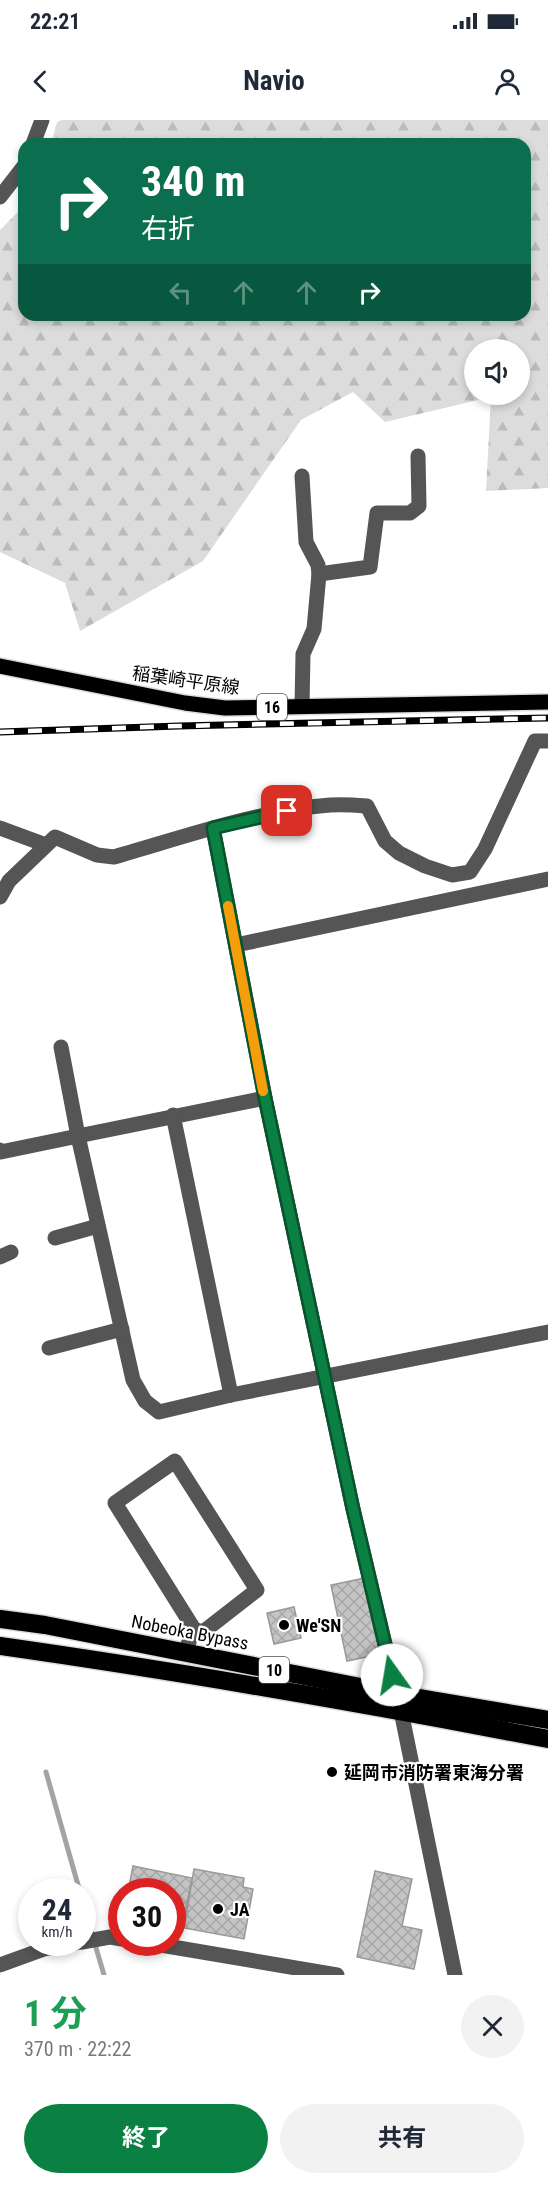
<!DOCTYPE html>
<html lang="ja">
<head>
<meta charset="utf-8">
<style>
  body { margin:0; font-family:"Roboto Condensed","Noto Sans JP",sans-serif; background:#f2f2f3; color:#1f2937; height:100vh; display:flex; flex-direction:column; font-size:22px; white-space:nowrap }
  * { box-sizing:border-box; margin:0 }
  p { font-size:20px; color:#747a83 }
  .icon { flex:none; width:33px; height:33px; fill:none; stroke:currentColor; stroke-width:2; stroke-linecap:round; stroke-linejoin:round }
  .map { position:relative; height:1855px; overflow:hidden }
  .side { display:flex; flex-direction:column; background:#fff; flex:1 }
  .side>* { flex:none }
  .banner { position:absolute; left:18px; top:18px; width:513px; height:183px; border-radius:18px; box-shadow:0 3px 9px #0003; background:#0b6e4f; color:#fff; overflow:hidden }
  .controls { position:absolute; left:464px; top:219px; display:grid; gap:12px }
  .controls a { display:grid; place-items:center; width:66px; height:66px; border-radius:50%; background:#fff; box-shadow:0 3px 9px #0003; font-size:30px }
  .speed { position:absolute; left:18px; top:1758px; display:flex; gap:12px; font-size:30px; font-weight:700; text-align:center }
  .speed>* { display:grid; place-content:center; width:78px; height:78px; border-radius:50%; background:#fff; box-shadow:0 3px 9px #0003; line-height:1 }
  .speed small { font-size:15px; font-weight:400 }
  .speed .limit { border:9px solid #d22; background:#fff; color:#111 }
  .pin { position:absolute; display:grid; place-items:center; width:51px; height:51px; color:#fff; margin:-26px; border-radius:12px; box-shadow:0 3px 9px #0006 }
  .me { position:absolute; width:66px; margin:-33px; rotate:347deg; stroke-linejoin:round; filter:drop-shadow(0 0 4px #0008) }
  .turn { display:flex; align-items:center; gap:21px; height:126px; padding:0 24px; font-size:27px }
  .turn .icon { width:78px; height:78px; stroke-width:2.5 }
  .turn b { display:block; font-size:42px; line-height:51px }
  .lanes { display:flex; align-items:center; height:57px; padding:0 24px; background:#0003; justify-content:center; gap:30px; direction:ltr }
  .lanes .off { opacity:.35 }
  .round { display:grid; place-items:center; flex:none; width:63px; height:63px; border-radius:32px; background:#f2f2f3 }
  .head { display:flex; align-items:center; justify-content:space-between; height:102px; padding:0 24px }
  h1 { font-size:36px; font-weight:700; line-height:45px; color:#1e9e55 }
  .primary-button { display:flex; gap:12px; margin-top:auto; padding:12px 24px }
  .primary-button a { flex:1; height:69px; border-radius:36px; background:#0b8043; color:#fff; font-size:24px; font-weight:700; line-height:69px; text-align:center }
  .primary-button a+a { background:#f2f2f3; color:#1f2937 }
  .status { display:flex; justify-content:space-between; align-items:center; height:42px; padding:0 30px; background:#fff; direction:ltr }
  .status svg { height:16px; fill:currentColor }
  header { display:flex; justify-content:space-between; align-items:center; height:78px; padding:0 24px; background:#fff; font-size:27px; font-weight:700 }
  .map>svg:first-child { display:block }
  .forest { fill:url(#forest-firs); fill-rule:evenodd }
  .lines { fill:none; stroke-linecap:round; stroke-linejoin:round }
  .stream { stroke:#a3a3a3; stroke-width:5 }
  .building { fill:url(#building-cross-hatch); stroke:#999; stroke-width:1.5 }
  .major-casing { stroke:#dbdbdb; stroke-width:18 }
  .highway-casing { stroke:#dbdbdb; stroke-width:21 }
  .minor { stroke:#555; stroke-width:15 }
  .major { stroke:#000; stroke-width:15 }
  .highway { stroke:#000; stroke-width:18 }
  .rail-casing { stroke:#000; stroke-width:7 }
  .rail { stroke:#fff; stroke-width:4.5; stroke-dasharray:14; stroke-linecap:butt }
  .route-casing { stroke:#07532c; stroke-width:15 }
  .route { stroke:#0b8043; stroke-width:10 }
  .slow { stroke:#f59e0b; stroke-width:10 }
  .poi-dot { fill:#000; stroke:#fff; stroke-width:2 }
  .labels { text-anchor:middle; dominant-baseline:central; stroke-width:4.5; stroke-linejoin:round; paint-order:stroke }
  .shield { fill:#fff; stroke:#4c4c4c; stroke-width:1.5 }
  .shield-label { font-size:16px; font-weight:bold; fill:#000 }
  .street-label { font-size:18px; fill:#000; stroke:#fff }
  .poi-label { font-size:18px; font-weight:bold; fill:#000; stroke:#fff; text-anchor:start }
</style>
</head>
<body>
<div class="status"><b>22:21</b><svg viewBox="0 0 49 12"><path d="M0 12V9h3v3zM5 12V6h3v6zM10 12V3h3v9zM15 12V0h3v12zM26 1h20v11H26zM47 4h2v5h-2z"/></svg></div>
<header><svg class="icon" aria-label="back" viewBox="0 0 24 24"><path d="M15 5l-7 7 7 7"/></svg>Navio<svg class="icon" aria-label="person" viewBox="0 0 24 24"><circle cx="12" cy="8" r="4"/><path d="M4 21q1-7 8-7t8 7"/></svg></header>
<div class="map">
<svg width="548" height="1855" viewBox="0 0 548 1855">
  <defs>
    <pattern id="forest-firs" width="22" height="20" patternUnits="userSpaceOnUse" patternTransform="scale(1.5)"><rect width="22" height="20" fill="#dcdcdc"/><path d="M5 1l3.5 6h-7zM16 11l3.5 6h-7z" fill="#bbb"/></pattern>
    <pattern id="building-cross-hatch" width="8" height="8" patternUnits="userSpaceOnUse" patternTransform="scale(1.5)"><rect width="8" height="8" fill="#c4c4c4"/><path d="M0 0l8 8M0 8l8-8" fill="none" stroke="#a7a7a7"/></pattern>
  </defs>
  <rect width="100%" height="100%" fill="#fff"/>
  <path class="forest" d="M62 0H548V368L486 371 491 277 385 302 353 272 301 300 203 441 80 511 65 463 0 432V110L24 86V195H525V24H51L57 2ZM474 230H519V274H474Z"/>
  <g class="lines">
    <g class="stream">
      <polyline points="46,1652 80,1772"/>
      <polyline points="82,1780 104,1855"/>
    </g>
  </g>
  <g class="building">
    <polygon points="365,1458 381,1534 347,1541 331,1465"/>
    <polygon points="294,1487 301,1518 274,1524 267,1493"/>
    <polygon points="133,1746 192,1758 182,1809 172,1807 172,1772 128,1772"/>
    <polygon points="194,1749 244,1758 243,1767 253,1769 244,1819 184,1808"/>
    <polygon points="375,1751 412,1759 402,1806 422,1810 414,1849 357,1837"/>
  </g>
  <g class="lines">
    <defs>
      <polyline id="major" points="0,546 185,583 225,588 548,582"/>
      <g id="highway">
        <polyline points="0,1499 45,1505 396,1574 548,1600"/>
        <path d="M0 1526C183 1552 366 1584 548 1619"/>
      </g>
    </defs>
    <use href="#major" class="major-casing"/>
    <use href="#highway" class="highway-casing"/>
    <g class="minor">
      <polyline points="33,24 42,0"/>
      <polyline points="0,77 24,46"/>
      <polyline points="302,356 306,422 318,445 319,454 314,509 303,534 302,586"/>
      <polyline points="319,454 370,447 377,393 410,393 419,386 418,336"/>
      <polyline points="0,708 46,725"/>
      <polyline points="213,708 265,978 353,1389 401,1591 455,1855"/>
      <path d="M0 777 9 761 55 717 97 735 114 737C184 717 257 691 330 685 342 684 355 685 367 686L385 721 399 733 425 746 452 755 470 752 485 729 535 621H548"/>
      <polyline points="236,825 548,759"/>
      <polyline points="61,927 78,1016 265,978"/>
      <polyline points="173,995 231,1275"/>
      <polyline points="0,1030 1,1032 78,1016 133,1260 145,1281 159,1292 231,1275 548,1212"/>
      <polyline points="55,1118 98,1106"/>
      <polyline points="0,1137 11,1132"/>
      <polyline points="49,1228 122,1209"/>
      <polyline points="185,1532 194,1509 203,1512 257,1470 175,1341 115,1383 194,1509"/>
      <polyline points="82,1822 110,1817 122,1819"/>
      <polyline points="143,1822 337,1855"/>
      <polyline points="0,1845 44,1829 81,1822"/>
    </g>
    <use href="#major" class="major"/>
    <use href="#highway" class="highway"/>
    <defs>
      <polyline id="rail" points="0,612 179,606 548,598"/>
    </defs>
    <use href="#rail" class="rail-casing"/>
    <use href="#rail" class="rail"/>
  </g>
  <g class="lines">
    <defs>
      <polyline id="route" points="287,691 213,708 265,978 353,1389 392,1555"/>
    </defs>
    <use href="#route" class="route-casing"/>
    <use href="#route" class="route"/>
    <polyline class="slow" points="228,786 263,971"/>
  </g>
  <g class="poi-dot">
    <circle cx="284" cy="1505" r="6"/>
    <circle cx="332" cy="1652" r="6"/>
    <circle cx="218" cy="1789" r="6"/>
  </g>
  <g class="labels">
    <g class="shield">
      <rect x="257" y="574" width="30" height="26" rx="4.5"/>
      <rect x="259" y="1537" width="30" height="26" rx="4.5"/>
    </g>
    <g class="shield-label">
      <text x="272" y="587">16</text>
      <text x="274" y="1550">10</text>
    </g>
    <g class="street-label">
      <text transform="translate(186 560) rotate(8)">稲葉崎平原線</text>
      <text transform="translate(190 1512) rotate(11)">Nobeoka Bypass</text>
    </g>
    <g class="poi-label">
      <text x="296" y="1505">We'SN</text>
      <text x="344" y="1652">延岡市消防署東海分署</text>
      <text x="230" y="1789">JA</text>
    </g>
  </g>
</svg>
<div class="controls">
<a><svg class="icon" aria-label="sound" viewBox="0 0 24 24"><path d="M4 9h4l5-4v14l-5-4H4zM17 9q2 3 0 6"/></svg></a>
</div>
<div class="speed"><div>24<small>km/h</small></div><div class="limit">30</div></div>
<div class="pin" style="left:287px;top:691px;background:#d93025"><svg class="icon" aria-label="arrive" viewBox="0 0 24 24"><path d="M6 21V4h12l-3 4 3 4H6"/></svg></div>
<svg class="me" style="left:392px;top:1555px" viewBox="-20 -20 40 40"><circle r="19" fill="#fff"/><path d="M0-13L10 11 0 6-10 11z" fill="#0b8043"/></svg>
<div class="banner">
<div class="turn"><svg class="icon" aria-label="right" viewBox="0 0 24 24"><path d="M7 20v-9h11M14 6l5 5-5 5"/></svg><div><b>340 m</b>右折</div></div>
<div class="lanes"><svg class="icon off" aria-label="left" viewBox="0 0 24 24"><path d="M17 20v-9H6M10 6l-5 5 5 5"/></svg><svg class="icon off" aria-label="ahead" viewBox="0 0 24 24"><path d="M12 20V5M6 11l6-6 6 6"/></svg><svg class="icon off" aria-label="ahead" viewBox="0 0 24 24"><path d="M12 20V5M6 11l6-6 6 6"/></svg><svg class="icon" aria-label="right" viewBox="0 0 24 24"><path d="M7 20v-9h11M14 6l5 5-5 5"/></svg></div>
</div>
</div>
<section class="side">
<div class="head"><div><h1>1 分</h1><p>370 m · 22:22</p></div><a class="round"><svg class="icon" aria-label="close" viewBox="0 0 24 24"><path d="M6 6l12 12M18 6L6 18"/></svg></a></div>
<div class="primary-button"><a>終了</a><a>共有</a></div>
</section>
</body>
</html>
